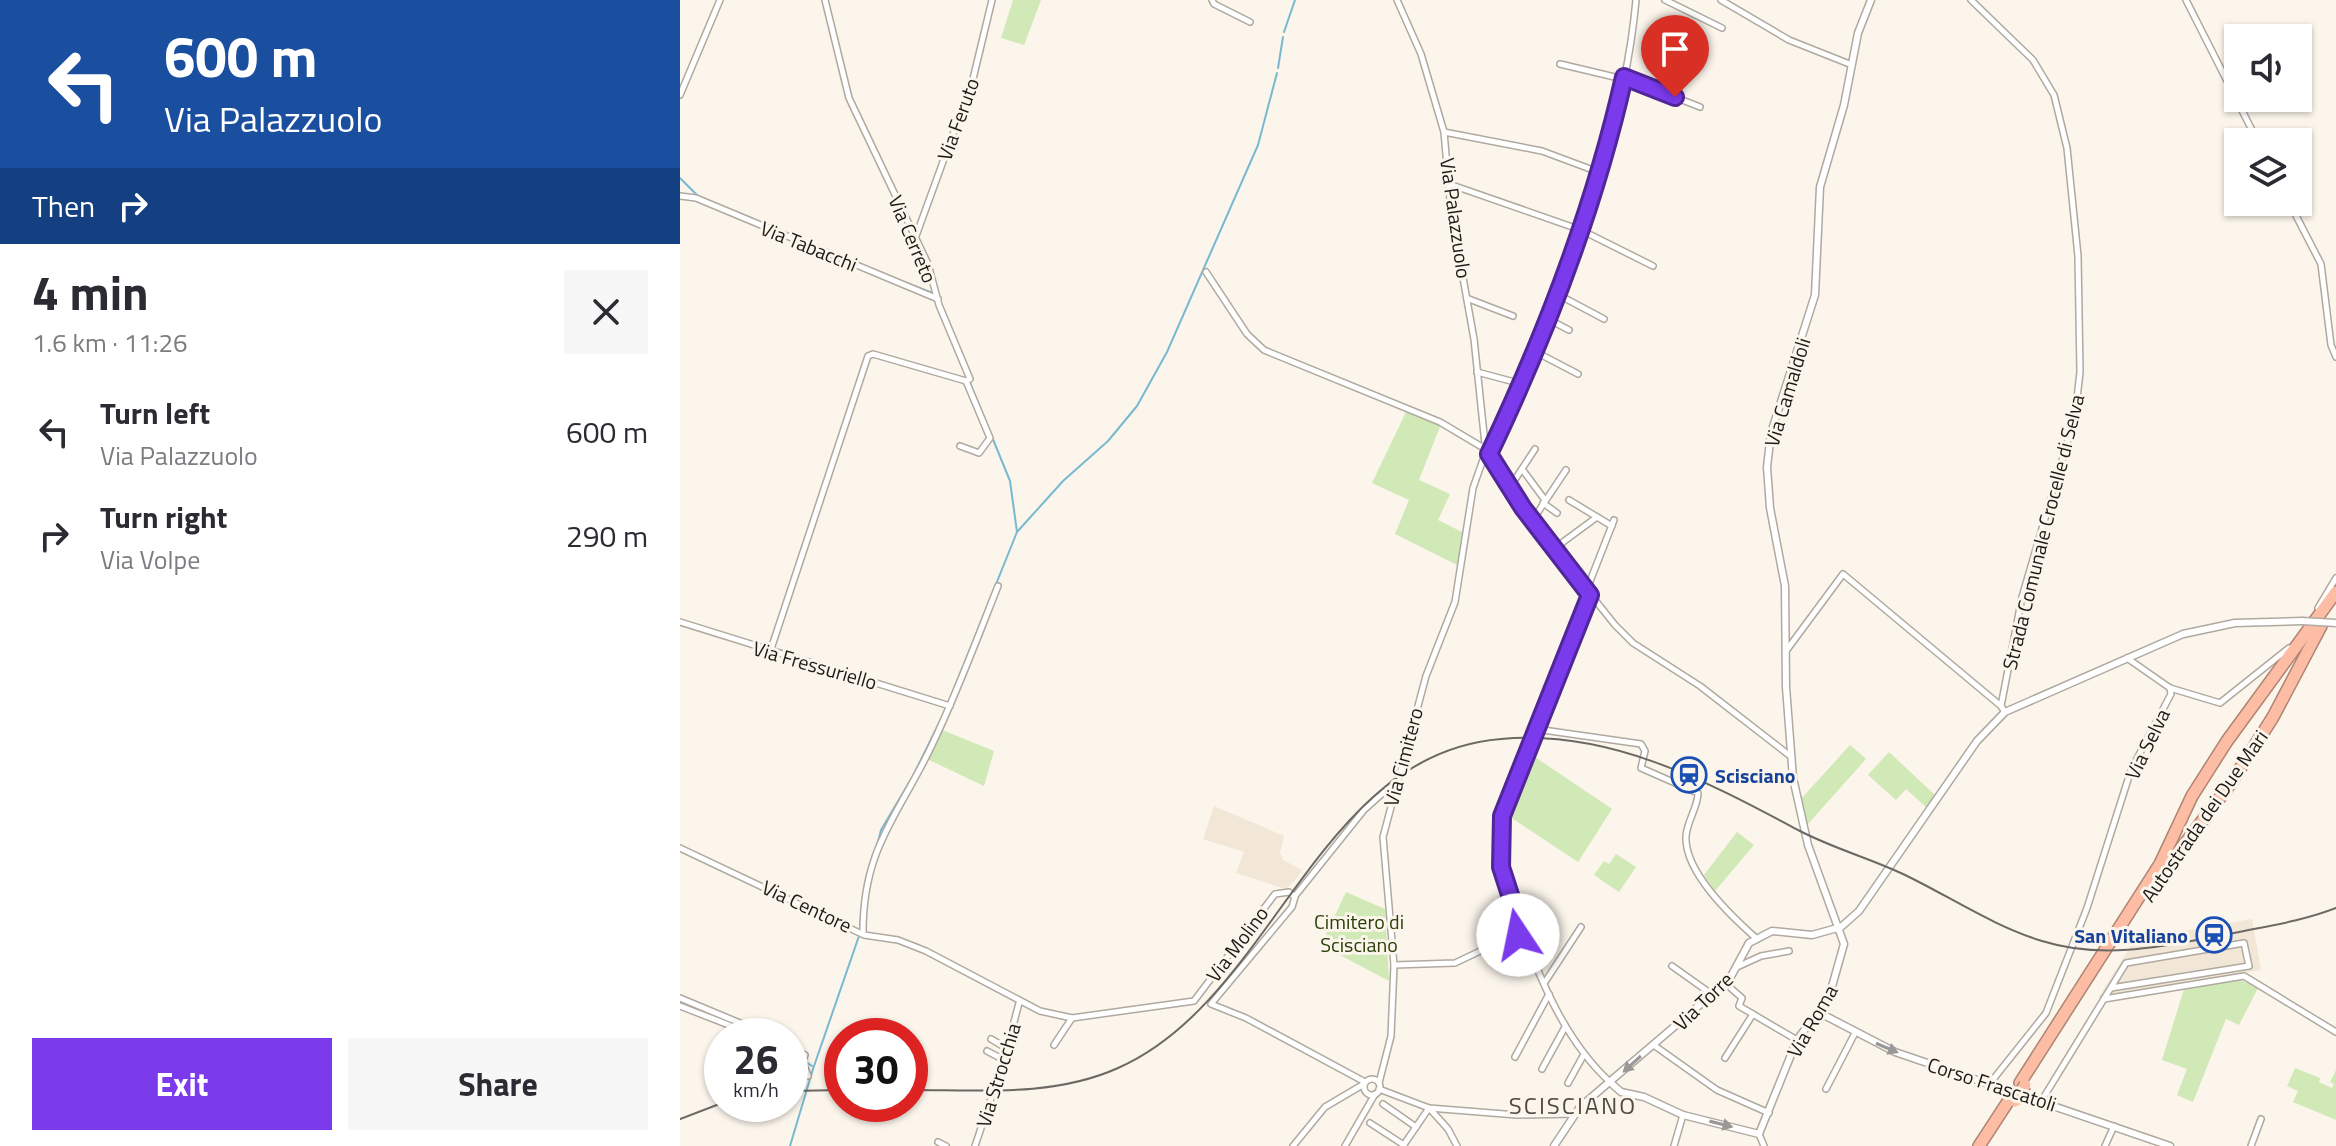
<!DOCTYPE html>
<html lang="en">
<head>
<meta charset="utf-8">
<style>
  body { margin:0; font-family:"Titillium Web",sans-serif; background:#f7f7f7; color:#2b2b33; height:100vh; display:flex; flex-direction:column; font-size:30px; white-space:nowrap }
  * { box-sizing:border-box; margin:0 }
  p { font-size:26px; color:#7c7c81 }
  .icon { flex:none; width:44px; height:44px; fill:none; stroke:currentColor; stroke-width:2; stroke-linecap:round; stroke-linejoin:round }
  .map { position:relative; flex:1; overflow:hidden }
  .drawer { display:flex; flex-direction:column; background:#fff; width:680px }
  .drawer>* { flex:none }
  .hud { background:#1a4fa0; color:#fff; overflow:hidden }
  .controls { position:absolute; left:1544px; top:24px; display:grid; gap:16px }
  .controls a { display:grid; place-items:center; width:88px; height:88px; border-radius:0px; background:#fff; box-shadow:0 2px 6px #0004; font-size:40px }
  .speed { position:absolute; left:24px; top:1018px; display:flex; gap:16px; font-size:40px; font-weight:700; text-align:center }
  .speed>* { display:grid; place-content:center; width:104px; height:104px; border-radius:50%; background:#fff; box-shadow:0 2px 6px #0004; line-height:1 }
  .speed small { font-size:20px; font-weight:400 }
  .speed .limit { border:12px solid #d22; background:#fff; color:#111 }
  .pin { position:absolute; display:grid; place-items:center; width:68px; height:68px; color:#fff; margin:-82px -34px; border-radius:50% 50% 50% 0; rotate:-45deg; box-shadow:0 0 8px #0007 }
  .pin .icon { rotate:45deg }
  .me { position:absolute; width:88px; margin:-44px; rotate:349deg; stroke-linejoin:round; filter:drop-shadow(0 0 6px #0008) }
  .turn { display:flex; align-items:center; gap:28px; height:168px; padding:0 32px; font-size:36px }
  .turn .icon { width:104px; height:104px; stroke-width:2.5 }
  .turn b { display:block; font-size:56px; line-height:68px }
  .then { display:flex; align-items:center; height:76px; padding:0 32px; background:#0003; gap:16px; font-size:30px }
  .round { display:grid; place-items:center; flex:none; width:84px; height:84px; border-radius:0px; background:#f7f7f7 }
  .summary { display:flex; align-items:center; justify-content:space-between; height:136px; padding:0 32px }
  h1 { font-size:48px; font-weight:700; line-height:60px }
  .primary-button { display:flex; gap:16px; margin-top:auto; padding:16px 32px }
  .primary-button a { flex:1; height:92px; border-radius:0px; background:#7c3aed; color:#fff; font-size:32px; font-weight:700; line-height:92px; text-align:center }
  .primary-button a+a { background:#f7f7f7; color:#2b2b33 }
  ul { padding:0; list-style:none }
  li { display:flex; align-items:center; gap:24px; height:104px; padding:0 32px }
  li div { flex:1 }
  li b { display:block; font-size:30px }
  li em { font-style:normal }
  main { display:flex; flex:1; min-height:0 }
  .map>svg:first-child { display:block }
  .built { fill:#f2e7d7 }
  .green { fill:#d0e9b7 }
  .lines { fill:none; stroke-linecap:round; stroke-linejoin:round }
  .stream { stroke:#78b9d1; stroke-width:2 }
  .minor-casing { stroke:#afa9a0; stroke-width:8 }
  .tertiary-casing { stroke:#afa9a0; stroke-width:9 }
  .motorway-casing { stroke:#ae8473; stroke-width:14 }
  .minor { stroke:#fff; stroke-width:5 }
  .tertiary { stroke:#fff; stroke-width:6 }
  .motorway { stroke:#fcbda4; stroke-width:11 }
  .rail { stroke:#6c6964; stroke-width:2 }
  .tertiary-bridge-casing { stroke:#afa9a0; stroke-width:9; stroke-linecap:butt }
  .motorway-bridge-casing { stroke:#ae8473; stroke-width:14; stroke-linecap:butt }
  .tertiary-bridge { stroke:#fff; stroke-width:6 }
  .motorway-bridge { stroke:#fcbda4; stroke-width:11 }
  .oneway { fill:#999897 }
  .route-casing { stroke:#51269a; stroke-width:20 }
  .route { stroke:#7c3aed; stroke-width:14 }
  .labels { text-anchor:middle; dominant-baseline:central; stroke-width:6; stroke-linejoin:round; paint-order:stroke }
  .street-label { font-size:20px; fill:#1d1b18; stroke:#fbf5eb }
  .transit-label { font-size:20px; font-weight:bold; fill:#164399; stroke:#fbf5eb; text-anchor:start }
  .park-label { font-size:20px; fill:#2a4007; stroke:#fbf5eb }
  .quarter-label { font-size:24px; letter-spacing:2px; fill:#504b44; stroke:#fbf5eb }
</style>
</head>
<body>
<main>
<section class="drawer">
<div class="hud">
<div class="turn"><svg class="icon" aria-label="left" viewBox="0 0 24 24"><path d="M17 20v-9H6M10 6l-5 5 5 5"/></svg><div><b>600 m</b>Via Palazzuolo</div></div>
<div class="then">Then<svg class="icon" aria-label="right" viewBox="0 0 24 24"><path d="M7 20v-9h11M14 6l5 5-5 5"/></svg></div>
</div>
<div class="summary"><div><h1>4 min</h1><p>1.6 km · 11:26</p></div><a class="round"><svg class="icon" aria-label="close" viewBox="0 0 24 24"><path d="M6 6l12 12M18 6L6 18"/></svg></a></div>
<ul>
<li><svg class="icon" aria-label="left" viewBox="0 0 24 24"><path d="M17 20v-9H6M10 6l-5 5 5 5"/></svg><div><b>Turn left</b><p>Via Palazzuolo</p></div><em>600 m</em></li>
<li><svg class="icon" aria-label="right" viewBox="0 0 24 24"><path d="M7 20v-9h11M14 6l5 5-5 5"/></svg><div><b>Turn right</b><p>Via Volpe</p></div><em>290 m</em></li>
</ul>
<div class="primary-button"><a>Exit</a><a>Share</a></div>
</section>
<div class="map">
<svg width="1656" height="1146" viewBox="0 0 1656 1146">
  <rect width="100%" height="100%" fill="#fbf5eb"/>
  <g class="built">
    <polygon points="534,806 604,836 600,853 603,860 622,870 617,878 606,889 556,873 564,852 523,839"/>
    <polygon points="1572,919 1581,970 1418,998 1455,939"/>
  </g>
  <g class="green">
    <polygon points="333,0 361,0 344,45 321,38"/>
    <polygon points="727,410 761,424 739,480 770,494 758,520 782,532 779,566 715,534 729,500 692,483"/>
    <polygon points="262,730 314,751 304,786 247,759"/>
    <polygon points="1170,745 1186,759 1127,825 1120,800"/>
    <polygon points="1209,752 1256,796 1247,808 1226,789 1216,800 1188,775"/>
    <polygon points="852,755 932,809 898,862 827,815"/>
    <polygon points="1057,832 1074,845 1035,891 1024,875"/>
    <polygon points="936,854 956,867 939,892 914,875 924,861 929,864"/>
    <polygon points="666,892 705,909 709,981 641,945"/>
    <polygon points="1559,979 1578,988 1559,1025 1546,1019 1513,1102 1497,1095 1507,1069 1482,1060 1504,989"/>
    <polygon points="1615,1068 1640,1078 1639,1082 1652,1088 1654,1084 1650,1082 1656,1070 1656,1120 1613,1102 1618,1091 1607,1086"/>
  </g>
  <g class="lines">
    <g class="stream">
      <polyline points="604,32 615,0"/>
      <polyline points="598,68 603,37"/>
      <polyline points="0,178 19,197"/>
      <polyline points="224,282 250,292"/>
      <polyline points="290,383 330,481 337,532"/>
      <polyline points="269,701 337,532 383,481 428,441 457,406 487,352 578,145 597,73"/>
      <polyline points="233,776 262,717"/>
      <polyline points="183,900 201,830 230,781"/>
      <polyline points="180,927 182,907"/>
      <polyline points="0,1002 29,1013"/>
      <polyline points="110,1051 132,1066"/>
      <polyline points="110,1146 133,1069 179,936"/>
    </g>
    <defs>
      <g id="minor">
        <polyline points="145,0 169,98 248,264 259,305 290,379 286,381"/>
        <polyline points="532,0 534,4 570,22"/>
        <polyline points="717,0 741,54 764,132 771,211 794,339 805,444"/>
        <polyline points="985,0 1042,28"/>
        <polyline points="1041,0 1109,40 1172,65"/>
        <polyline points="1291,0 1353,60 1374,95 1387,148 1398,256 1400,372 1395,416 1342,597 1321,706 1325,712"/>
        <polyline points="1506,0 1578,142"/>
        <polyline points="880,64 943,79"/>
        <polyline points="944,77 1020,107"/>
        <polyline points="0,95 40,0"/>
        <polyline points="764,132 862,151 921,173"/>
        <polyline points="769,184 901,230 973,266"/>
        <polyline points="0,196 16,198 258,299"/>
        <polyline points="1609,202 1641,264 1651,345 1656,357"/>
        <polyline points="236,236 293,79 312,0"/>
        <polyline points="526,272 567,334 584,350 760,422 802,447"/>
        <polyline points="875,293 924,319"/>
        <polyline points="789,299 833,316"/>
        <polyline points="866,318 889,330"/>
        <polyline points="854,351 898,374"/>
        <polyline points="797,372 842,384"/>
        <polyline points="280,446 299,453 310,438 286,381"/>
        <path d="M811 447 829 418C880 283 943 146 956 0"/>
        <polyline points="809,454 852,521 935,625 953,643 1020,686 1109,755"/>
        <polyline points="842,469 865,500"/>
        <polyline points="830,487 855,449"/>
        <polyline points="889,500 917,517"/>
        <polyline points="863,503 877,513"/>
        <polyline points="852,521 886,470"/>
        <polyline points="877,552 883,542 917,517 932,526"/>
        <polyline points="907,589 934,520"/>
        <polyline points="1638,608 1656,578"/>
        <polyline points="0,622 270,706"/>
        <polyline points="1106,651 1163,574 1321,706"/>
        <polyline points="90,652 188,356 193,354 286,381"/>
        <polyline points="1490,688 1540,703 1609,648"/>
        <path d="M856 729 961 744 965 751 961 768 1018 793C1018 807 1007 821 1006 836 1004 872 1051 916 1077 939"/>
        <polyline points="0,848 184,935 218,940 246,951 360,1011 392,1018 514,1001 595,894 609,892 615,897 612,907 531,1004 566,1018 685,1082"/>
        <polyline points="615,896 684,810 715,782"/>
        <path d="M183 932C183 847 219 815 252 745 277 693 297 639 318 586"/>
        <polyline points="842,932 821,867 822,816 910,595"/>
        <path d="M843 934C864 988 888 1044 931 1083"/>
        <polyline points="714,965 775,963 838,933"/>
        <polyline points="992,966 1030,993"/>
        <polyline points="1057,967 1081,956 1109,951"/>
        <polyline points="865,982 901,927"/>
        <polyline points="1045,983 1062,998 1059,1006 1117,1040"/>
        <polyline points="0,998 91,1036"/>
        <polyline points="1424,999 1564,976 1656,1032"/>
        <polyline points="0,1006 77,1036"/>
        <polyline points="311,1039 326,1048"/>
        <polyline points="374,1045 392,1018"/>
        <polyline points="975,1046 1037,1090 1089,1113"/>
        <polyline points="110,1047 125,1055 122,1063"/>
        <polyline points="307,1051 324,1060"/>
        <polyline points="110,1055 124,1065 128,1076"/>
        <polyline points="835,1057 869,994"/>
        <polyline points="1045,1058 1073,1014"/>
        <polyline points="862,1069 885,1027"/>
        <circle cx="692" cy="1087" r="8"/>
        <polyline points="1311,1082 1366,1013 1407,908 1451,770 1491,694 1490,688 1447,658"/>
        <polyline points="699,1083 711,1036 714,965 703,837 746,676 775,602 793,488 805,454"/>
        <polyline points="888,1083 903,1056"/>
        <polyline points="699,1089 749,1108 837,1115 894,1114"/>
        <polyline points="1146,1089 1175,1033"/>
        <polyline points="1362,1100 1446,963 1564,943 1569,966 1431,988"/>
        <polyline points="703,1104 736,1127"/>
        <polyline points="750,1109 768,1129 777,1146"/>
        <polyline points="690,1123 724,1145"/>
        <polyline points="1079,1134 1084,1146"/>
        <polyline points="258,1142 266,1146"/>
        <polyline points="295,1146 324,1060 339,1003"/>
        <polyline points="613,1146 645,1107 684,1084"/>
        <polyline points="665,1146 695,1094"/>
        <polyline points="723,1146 749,1108"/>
        <polyline points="994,1146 1003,1115"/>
        <polyline points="1425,1146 1434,1126"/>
        <polyline points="1571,1146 1581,1119"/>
      </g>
      <g id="tertiary">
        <polyline points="1138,1012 1215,1052 1490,1146"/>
        <polyline points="932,1084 941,1092 964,1097 1003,1115 1079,1134 1117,1040 1149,997 1164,944 1128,845 1113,778 1106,687 1105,586 1090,508 1087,467 1091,433 1135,295 1140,187 1164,105 1178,33 1191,0"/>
        <polyline points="874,1146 900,1107 1049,980 1069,943 1092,931 1132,935 1161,927 1179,911 1297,741 1325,712 1503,634 1555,623 1622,621"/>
      </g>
      <g id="motorway">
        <polyline points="1482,874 1551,783 1593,717 1641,626"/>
        <polyline points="1340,1083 1480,864 1512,796 1547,741 1656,592"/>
        <polyline points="1299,1146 1331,1097"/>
      </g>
    </defs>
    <use href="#minor" class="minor-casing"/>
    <use href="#tertiary" class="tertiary-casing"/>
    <use href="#motorway" class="motorway-casing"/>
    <use href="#minor" class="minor"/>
    <use href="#tertiary" class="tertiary"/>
    <use href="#motorway" class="motorway"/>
    <g class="rail">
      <path d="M230 1090C299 1090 374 1097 438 1068 595 999 635 754 821 739 929 729 1026 781 1118 830 1152 848 1189 858 1223 874 1269 896 1313 926 1362 941 1426 961 1489 945 1554 933 1588 926 1623 921 1656 908"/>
      <polyline points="110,1091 162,1090"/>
      <polyline points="0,1119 42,1103"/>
    </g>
    <defs>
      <polyline id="tertiary-bridge" points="1622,621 1656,623"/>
      <polyline id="motorway-bridge" points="1335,1101 1345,1085"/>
    </defs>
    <use href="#tertiary-bridge" class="tertiary-bridge-casing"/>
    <use href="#motorway-bridge" class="motorway-bridge-casing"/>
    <use href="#tertiary-bridge" class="tertiary-bridge"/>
    <use href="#motorway-bridge" class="motorway-bridge"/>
  </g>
  <defs><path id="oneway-solid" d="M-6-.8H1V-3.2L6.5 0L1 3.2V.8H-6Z" transform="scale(2)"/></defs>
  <g class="oneway">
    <use href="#oneway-solid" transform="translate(1207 1048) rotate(23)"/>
    <use href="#oneway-solid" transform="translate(952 1064) rotate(138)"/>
    <use href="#oneway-solid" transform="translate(1041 1124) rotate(14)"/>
  </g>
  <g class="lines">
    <defs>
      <path id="route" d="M838 935 842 932 821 867 822 816 910 595 843 508 809 454C865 336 915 206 944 77L995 97"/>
    </defs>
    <use href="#route" class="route-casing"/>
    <use href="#route" class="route"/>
  </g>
  <defs>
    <symbol id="station-ring" viewBox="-11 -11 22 22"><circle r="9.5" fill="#fbf5eb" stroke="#1a4fb4" stroke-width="1.5"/><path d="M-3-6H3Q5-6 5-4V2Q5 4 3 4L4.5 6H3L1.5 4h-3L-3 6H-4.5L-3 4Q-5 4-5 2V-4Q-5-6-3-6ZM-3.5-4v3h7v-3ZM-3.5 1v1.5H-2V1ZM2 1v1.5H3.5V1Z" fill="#1a4fb4"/></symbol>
  </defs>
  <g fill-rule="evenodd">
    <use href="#station-ring" x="989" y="755" width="40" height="40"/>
    <use href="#station-ring" x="1514" y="915" width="40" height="40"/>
  </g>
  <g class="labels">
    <g class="street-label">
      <text transform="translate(278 119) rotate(-70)">Via Feruto</text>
      <text transform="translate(776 218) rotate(82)">Via Palazzuolo</text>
      <text transform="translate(233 239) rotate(67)">Via Cerreto</text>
      <text transform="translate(129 246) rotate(22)">Via Tabacchi</text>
      <text transform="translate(1107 392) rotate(-73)">Via Camaldoli</text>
      <text transform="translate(1363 532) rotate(-76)">Strada Comunale Crocelle di Selva</text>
      <text transform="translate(135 665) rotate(16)">Via Fressuriello</text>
      <text transform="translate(1467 744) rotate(-64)">Via Selva</text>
      <text transform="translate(723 757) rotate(-75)">Via Cimitero</text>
      <text transform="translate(1524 816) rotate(-55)">Autostrada dei Due Mari</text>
      <text transform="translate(127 906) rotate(25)">Via Centore</text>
      <text transform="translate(557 944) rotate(-53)">Via Molino</text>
      <text transform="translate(1023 1001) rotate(-44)">Via Torre</text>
      <text transform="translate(1132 1021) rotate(-60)">Via Roma</text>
      <text transform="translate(318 1075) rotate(-73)">Via Strocchia</text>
      <text transform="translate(1312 1084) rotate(18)">Corso Frascatoli</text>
    </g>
    <g class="transit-label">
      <text x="1035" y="775">Scisciano</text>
      <text x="1508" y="935" text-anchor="end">San Vitaliano</text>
    </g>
    <g class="park-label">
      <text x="679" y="921">Cimitero di<tspan x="679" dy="23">Scisciano</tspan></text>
    </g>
    <g class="quarter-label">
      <text x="893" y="1105">SCISCIANO</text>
    </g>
  </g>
</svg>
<div class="controls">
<a><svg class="icon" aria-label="sound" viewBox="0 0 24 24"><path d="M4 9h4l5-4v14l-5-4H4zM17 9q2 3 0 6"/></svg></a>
<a><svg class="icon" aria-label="layers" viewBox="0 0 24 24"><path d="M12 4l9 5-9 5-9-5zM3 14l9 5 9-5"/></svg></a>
</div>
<div class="speed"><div>26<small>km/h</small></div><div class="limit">30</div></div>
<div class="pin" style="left:995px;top:97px;background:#d93025"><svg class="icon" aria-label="arrive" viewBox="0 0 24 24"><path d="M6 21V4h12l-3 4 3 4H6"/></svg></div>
<svg class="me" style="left:838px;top:935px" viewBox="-20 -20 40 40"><circle r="19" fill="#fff"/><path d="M0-13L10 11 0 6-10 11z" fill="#7c3aed"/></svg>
</div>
</main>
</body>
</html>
